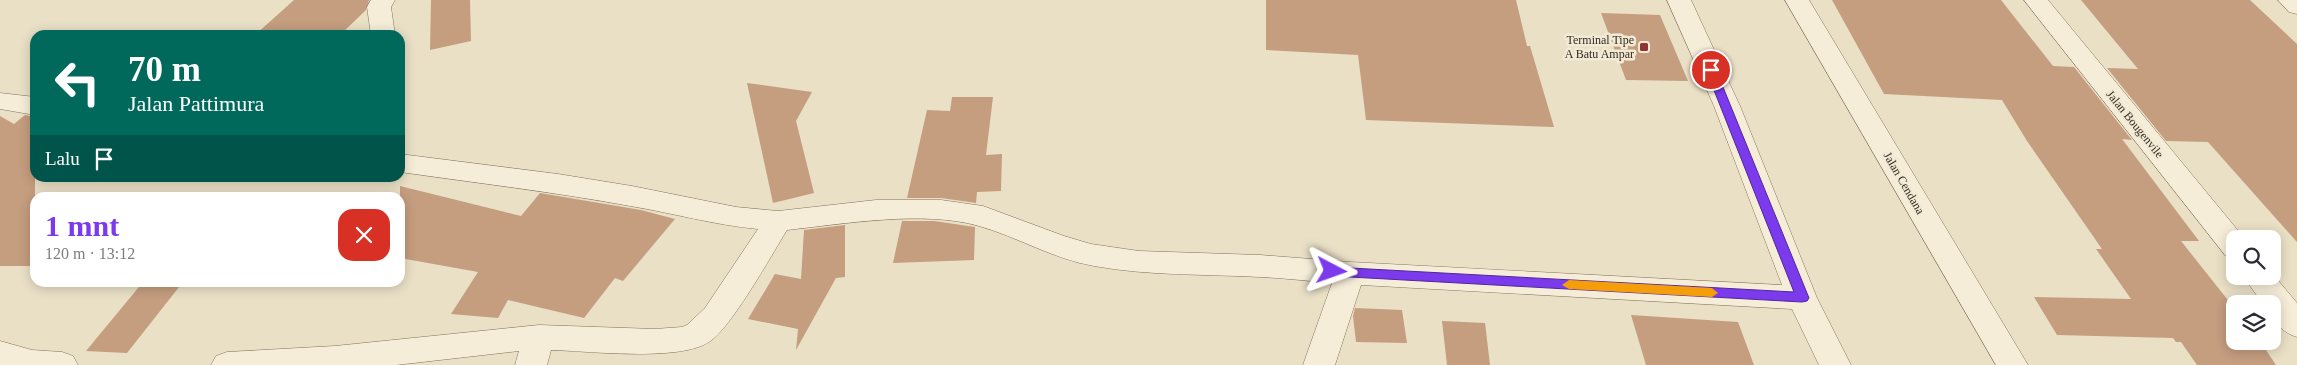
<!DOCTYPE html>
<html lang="id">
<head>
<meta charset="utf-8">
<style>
  body { margin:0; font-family:"Times New Roman",serif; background:#f2f2f3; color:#2b2b33; height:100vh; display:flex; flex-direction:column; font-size:19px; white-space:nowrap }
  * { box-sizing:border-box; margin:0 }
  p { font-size:16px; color:#7c7c81 }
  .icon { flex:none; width:28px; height:28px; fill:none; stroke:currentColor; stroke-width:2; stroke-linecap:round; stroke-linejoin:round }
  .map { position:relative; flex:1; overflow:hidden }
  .sheet { position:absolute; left:30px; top:192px; width:375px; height:95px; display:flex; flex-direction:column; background:#fff; border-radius:15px; box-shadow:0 2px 12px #0003 }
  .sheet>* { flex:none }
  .top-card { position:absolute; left:30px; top:30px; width:375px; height:152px; border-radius:15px; box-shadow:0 2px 12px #0003; background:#00695c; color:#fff; overflow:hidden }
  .controls { position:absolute; left:2226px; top:230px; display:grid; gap:10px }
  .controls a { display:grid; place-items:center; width:55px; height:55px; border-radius:10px; background:#fff; box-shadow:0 2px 12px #0003; font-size:25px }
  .pin { position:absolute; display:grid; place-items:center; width:42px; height:42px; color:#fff; margin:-21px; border:2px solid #fff; border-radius:50%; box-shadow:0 1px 5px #0007 }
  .me { position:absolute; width:55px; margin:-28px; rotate:94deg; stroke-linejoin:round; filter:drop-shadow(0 0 4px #0008) }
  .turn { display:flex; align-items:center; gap:18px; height:105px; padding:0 15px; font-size:22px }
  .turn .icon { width:65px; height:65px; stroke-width:2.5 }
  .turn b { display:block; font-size:35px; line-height:42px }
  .then { display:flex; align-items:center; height:48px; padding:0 15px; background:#0003; gap:10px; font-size:19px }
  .round { display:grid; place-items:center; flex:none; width:52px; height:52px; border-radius:15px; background:#f2f2f3 }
  .head { display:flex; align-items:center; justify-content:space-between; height:85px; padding:0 15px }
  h1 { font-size:30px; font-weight:700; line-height:38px; color:#7c3aed }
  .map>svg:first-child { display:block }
  .building { fill:#c59d7f }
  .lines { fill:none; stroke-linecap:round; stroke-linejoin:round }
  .minor-casing { stroke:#84725d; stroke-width:1 }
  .minor { fill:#f6edd8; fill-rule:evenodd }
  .route { fill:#7c3aed; stroke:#51269a }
  .slow { fill:#f59e0b }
  .poi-dot { fill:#8d3333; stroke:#f2ead5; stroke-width:2 }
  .labels { text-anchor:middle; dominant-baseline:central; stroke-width:5; stroke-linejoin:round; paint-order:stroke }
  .poi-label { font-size:12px; fill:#352a20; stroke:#f2ead5; text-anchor:end }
  .street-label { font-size:12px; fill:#352a20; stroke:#f2ead5 }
</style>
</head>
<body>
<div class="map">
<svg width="2297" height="365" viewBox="0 0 2297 365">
  <rect width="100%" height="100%" fill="#eae0c6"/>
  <g class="building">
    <polygon points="294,0 369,0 366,10 340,35 255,35"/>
    <polygon points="431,0 470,0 471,41 430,50"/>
    <polygon points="1266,0 1516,0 1527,46 1530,46 1554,127 1366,120 1358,55 1266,50"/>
    <polygon points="1832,0 2001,0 2053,66 2074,67 2132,140 2122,139 2199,241 2181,241 2235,309 2235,341 2260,341 2276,365 2197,365 2181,342 2176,342 2173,338 2057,335 2034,297 2131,299 2096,249 2102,249 2027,141 2002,100 1884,94"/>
    <polygon points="2081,0 2250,0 2297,44 2297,242 2208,142 2166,141 2107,68 2138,69"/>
    <polygon points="1601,13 1660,15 1688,81 1626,80"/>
    <polygon points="747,83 812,92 796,121 814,193 773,203"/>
    <polygon points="952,97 993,97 986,155 1002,154 1001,191 977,192 976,203 941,198 907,198 927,110 950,111"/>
    <polygon points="25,115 35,117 35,266 0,266 0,116 14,124"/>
    <polygon points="400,186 521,216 540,193 641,210 675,219 623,281 615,278 584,318 508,300 498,318 451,314 478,272 400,258"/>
    <polygon points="902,221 934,221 975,227 974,260 893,263"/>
    <polygon points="845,225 845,277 836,278 796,350 798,329 748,319 775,274 801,279 804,230"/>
    <polygon points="143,282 183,282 127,353 86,351"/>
    <polygon points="1355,308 1402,310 1407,343 1356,342 1353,316"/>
    <polygon points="1631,315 1738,322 1754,365 1646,365"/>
    <polygon points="1442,321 1485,323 1490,365 1447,365"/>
  </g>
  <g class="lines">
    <defs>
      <g id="minor">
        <polygon points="371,0 395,0 391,7 395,35 371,35 367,7"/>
        <path d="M1667 0H1691L1740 106 1817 298 1851 365H1819L1792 309 1361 285 1335 365H1303L1332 283C1308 281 1284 278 1260 277 1204 274 1149 276 1094 266 1053 259 1018 237 979 226 924 210 843 224 787 230 771 256 731 328 709 342 679 362 588 351 551 350L547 365H515L519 351 396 365H211L216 356 227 352 335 346 539 325 655 329 682 327 687 325 705 308 758 229C714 225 673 213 630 206 554 192 477 183 400 172V154L558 174 632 186 736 207 778 211 876 200H941L983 206 1064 236 1091 244 1139 251 1260 255 1350 262 1782 285 1714 106Z"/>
        <polygon points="1785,0 1809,0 2028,365 1996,365"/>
        <polygon points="2024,0 2048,0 2245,239 2235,239 2235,258 2225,255"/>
        <polygon points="2278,0 2297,0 2297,14 2289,12"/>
        <polygon points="0,93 35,97 35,115 0,109"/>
        <path d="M2272 273 2297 303V337C2281 332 2272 321 2272 304H2263L2243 276H2272Z"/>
        <polygon points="0,341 32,350 62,352 73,356 78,365 0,365"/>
      </g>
    </defs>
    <use href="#minor" class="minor-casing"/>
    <use href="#minor" class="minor"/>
  </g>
  <polygon class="route" points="1711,67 1716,70 1809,298 1807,301 1802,302 1332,276 1326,271 1332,267 1794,292 1706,70"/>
  <polygon class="slow" points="1569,280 1712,288 1718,293 1712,297 1569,289 1562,285"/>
  <rect class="poi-dot" x="1639" y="42" width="10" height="10" rx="2.5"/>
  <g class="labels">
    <g class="poi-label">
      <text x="1634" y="40">Terminal Tipe<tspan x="1634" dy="14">A Batu Ampar</tspan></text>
    </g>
    <g class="street-label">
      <text transform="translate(2135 124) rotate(51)">Jalan Bougenvile</text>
      <text transform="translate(1904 183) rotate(60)">Jalan Cendana</text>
    </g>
  </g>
</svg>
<div class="controls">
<a><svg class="icon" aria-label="search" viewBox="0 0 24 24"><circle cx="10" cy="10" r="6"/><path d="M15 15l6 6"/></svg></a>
<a><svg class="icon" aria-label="layers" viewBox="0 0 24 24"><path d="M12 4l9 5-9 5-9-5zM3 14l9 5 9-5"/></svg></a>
</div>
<div class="pin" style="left:1711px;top:70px;background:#d93025"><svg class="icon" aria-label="arrive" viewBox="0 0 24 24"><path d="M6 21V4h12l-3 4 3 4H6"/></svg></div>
<svg class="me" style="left:1332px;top:271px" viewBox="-20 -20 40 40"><path d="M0-17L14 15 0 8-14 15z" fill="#7c3aed" stroke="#fff" stroke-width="4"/></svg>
<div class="top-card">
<div class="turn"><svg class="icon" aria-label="left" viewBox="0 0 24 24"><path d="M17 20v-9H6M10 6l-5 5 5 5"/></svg><div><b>70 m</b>Jalan Pattimura</div></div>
<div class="then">Lalu<svg class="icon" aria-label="arrive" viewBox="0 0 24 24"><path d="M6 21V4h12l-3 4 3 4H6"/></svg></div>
</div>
<section class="sheet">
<div class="head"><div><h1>1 mnt</h1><p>120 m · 13:12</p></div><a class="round" style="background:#d93025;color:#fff"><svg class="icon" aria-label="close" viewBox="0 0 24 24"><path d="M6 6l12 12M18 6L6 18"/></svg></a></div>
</section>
</div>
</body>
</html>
